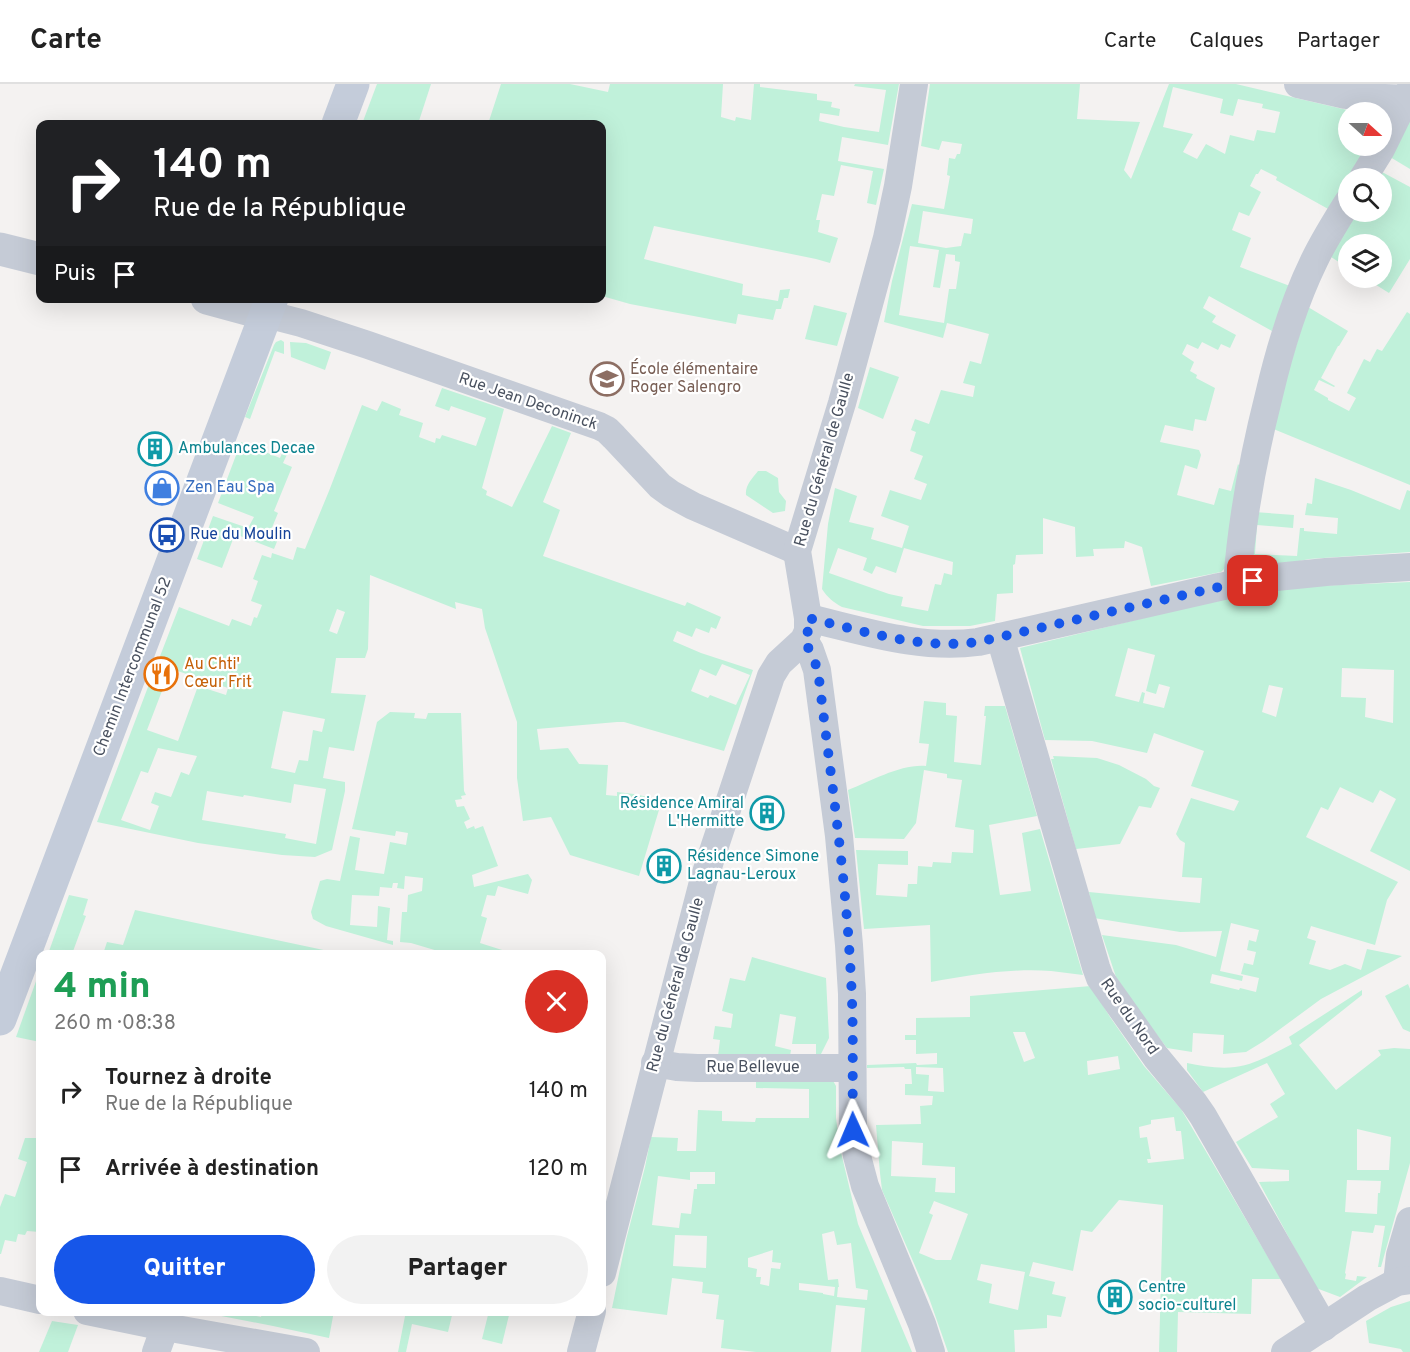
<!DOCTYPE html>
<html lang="fr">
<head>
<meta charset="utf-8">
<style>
  body { margin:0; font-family:Overpass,sans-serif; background:#f2f2f2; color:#222; height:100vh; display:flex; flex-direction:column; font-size:22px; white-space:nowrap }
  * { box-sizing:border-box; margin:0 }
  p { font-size:20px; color:#767676 }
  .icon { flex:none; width:33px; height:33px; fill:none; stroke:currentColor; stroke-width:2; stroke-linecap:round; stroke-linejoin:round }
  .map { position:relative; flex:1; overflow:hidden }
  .side { position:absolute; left:36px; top:866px; width:570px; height:366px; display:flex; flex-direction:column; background:#fff; border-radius:12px; box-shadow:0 6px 24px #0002 }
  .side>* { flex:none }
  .hud { position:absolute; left:36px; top:36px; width:570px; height:183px; border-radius:12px; box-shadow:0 6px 24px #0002; background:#202124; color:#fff; overflow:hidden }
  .needle { width:39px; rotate:111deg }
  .fabs { position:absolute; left:1338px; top:18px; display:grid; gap:12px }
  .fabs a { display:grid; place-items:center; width:54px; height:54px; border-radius:50%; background:#fff; box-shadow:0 6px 24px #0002; font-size:30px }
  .pin { position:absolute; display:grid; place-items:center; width:51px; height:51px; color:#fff; margin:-26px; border-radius:12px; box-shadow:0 3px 9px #0006 }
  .me { position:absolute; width:66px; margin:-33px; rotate:359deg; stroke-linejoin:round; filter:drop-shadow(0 0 4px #0008) }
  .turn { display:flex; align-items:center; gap:21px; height:126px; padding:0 18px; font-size:27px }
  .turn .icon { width:78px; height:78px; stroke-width:2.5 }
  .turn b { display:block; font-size:42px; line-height:51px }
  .then { display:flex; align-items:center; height:57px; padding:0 18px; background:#0003; gap:12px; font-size:22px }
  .round { display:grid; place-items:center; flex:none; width:63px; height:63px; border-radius:32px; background:#f2f2f2 }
  .head { display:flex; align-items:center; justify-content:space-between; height:102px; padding:0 18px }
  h1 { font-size:36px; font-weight:800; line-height:45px; color:#1e9e55 }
  .primary-button { display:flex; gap:12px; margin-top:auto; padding:12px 18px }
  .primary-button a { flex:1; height:69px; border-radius:36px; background:#1656e9; color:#fff; font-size:24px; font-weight:800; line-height:69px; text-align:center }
  .primary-button a+a { background:#f2f2f2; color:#222 }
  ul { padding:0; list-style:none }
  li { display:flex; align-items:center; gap:18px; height:78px; padding:0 18px }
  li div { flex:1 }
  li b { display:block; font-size:22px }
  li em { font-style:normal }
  header { display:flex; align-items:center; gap:36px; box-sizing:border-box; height:84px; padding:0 30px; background:#fff; border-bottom:2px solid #e0e0e0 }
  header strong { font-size:28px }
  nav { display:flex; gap:33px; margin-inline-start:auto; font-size:21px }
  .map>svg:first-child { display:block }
  .green { fill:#c0f1da; fill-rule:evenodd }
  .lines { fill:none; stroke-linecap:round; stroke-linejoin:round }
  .minor { stroke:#c5cbd6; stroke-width:28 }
  .tertiary { stroke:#c5cbd6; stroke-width:33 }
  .secondary { stroke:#c4ccda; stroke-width:33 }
  .route { stroke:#1656e9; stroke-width:10; stroke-dasharray:0 18 }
  .labels { text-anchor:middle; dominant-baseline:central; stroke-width:4.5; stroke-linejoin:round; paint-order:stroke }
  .education-label { font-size:16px; fill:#785e54; stroke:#fff; text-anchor:start }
  .street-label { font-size:16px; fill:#49515f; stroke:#fff }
  .culture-label { font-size:16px; fill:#0d838f; stroke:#fff; text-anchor:start }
  .shop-label { font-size:16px; fill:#366cbe; stroke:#fff; text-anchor:start }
  .transit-label { font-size:16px; fill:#164399; stroke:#fff; text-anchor:start }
  .food-label { font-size:16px; fill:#c56008; stroke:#fff; text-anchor:start }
</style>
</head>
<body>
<header>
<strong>Carte</strong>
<nav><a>Carte</a><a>Calques</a><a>Partager</a></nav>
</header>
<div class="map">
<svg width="1410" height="1268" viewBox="0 0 1410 1268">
  <rect width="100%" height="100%" fill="#f4f2f1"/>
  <g class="green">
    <polygon points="377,0 431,0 418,40 362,40"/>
    <polygon points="501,0 570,0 608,8 610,0 723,0 721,33 735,37 736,33 751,36 754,0 760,0 760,3 817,10 817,16 832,18 831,23 840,25 839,32 820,29 819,37 844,43 879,48 886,6 854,2 855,0 899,0 888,61 842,53 838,77 884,85 876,121 867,119 873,87 841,81 834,112 822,110 816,136 820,136 818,148 838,154 830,179 816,175 654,142 644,175 743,200 742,211 778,217 780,206 790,205 788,214 784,214 781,225 776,225 773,236 738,230 736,240 630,220 602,212 602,40 488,40"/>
    <path d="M930 0H1080L1077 35 1140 38 1124 86 1131 95 1169 0H1236L1356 28H1348V62H1371L1352 94H1348V99L1330 126 1276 96 1277 93 1261 85 1258 90H1256L1250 102 1261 108 1249 132 1239 128 1232 146 1251 154 1240 183 1290 202 1272 247 1209 212 1203 224 1216 232 1212 238 1236 251 1230 264 1221 260 1218 266 1202 258 1198 265 1187 260 1182 270 1194 278 1190 287 1197 291 1196 294 1215 304 1206 337 1195 335 1193 347 1165 341 1160 358 1199 366 1201 371 1197 385 1185 381 1177 411 1214 421 1219 404 1231 407 1238 380 1242 385 1226 483 1221 488 1151 502 1142 463 1125 457 1124 464 1093 465 1094 472 1076 473 1075 443 1043 434V470L1016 471 1015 480 1013 481V509L997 510 995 537 970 542H923L842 523C833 518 828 514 822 505L828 440 835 404 857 412 849 438 874 444 871 455 902 464 909 442 881 432 890 406 921 416 927 400 914 395 923 372 910 367 916 348 911 346 915 335 929 340 941 306 973 313 975 302 963 299 970 277 981 280 989 250 947 239 943 254 884 238 892 197 912 120 944 125 950 92 947 91 949 74 955 75 957 70H960L962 60 942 57 939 66 921 62ZM1173 3 1223 15 1220 29 1233 32 1238 15 1263 20 1262 24 1280 28 1275 49 1257 46 1254 57 1230 51 1225 70 1206 60 1197 75 1183 68 1193 50 1163 43ZM923 127 973 135 971 150 964 149 961 162 946 164 918 159ZM910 162 939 166 933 203 940 204 946 170 955 171V177L960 178 956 205H949L944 239 899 231ZM838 464 867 474 863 486 872 490 876 482 896 489 904 464 953 478 952 491 944 489 941 501 935 500 928 527 901 522 903 513 889 510 829 489Z"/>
    <polygon points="1410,34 1410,85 1390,73"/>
    <polygon points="1382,88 1410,103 1410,175 1389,209 1365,194 1382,194 1382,160 1348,160 1348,184 1328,171 1357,128 1382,128 1382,94 1378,94"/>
    <polygon points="814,221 847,229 837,262 805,255"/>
    <polygon points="1308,223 1348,247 1339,262 1338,262 1321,294 1335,302 1334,303 1319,296 1314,306 1328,314 1328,316 1349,327 1356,314 1347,309 1364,275 1370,278 1377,265 1382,267 1407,228 1410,230 1410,401 1271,344"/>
    <polygon points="281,256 284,258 284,270 275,267 250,335 245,333 274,261 276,258"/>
    <polygon points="290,258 306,259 331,268 325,286 291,273"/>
    <polygon points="870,283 899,293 883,335 858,324"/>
    <path d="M442 304 504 325 482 404 487 407 486 411 512 423 552 342 571 349 543 418 560 426 543 472 685 522 687 518 721 533 716 545 711 543 709 549 696 544 692 553 677 547 673 557 701 569 753 586 724 667 624 638H617L537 645 540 666 568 664 579 680 608 681 606 711 617 712V708L634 710 662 716 639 792 570 771 551 733 523 737 517 694V638L485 544 482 525 455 518 456 525 370 491 368 565 365 574H336L331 609 366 611 354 667 329 663 323 694 345 698V707L332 766 315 773 282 771 198 759 97 738 151 595 165 599 147 646 178 657 198 602 226 611 228 604 157 580 179 523 229 542 232 535 251 542 254 533 257 534 262 521 251 517 258 497 253 495 262 471 271 474 272 469 293 476 297 463 305 465 329 407 362 321 377 327 382 317 401 325 399 331 423 339 419 353 435 359 436 354 440 355 442 351 476 362 486 334 451 322 449 327 435 322ZM337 525 345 528 337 550 329 547ZM722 580 750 591 736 621 710 611 708 614 691 607 700 585 716 592ZM283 627 325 635 322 648 313 646 308 677 299 676 295 689 271 684ZM158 664 197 672 189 691 181 688 171 713 155 708 151 719 159 722 150 746 121 736 141 687 148 689ZM294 700 326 705 316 760 285 754 286 750 202 736 207 707 243 713 244 711 291 719Z"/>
    <polygon points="241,358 280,374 287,358 292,360 283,379 292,383 274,427 278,429 269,451 278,455 274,465 235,450 222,484 197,475 213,432 248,444 254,433 218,419"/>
    <path d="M758 387H766L778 394 779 408 786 417 785 427 773 429 746 411C745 401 752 395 758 387Z"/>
    <polygon points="1315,394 1351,406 1400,426 1407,406 1410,407 1410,468 1309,475 1286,480 1247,479 1254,428 1294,431 1293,444 1257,441 1255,470 1297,472 1300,444 1304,444 1304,447 1337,450 1338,434 1305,431 1307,419 1312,420"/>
    <path d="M1410 498V787L1370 767 1396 715 1380 706 1373 719 1340 703 1328 726 1321 723 1306 753 1398 798 1387 816 1375 861 1311 842 1307 854 1316 857 1309 880 1330 886 1345 880 1361 886 1367 865 1402 872 1321 915 1264 957 1246 968 1223 970 1224 951 1193 949 1192 968 1167 964 1144 934 1116 893 1102 851 1176 861 1216 873 1222 847 1180 848 1094 834 1089 808 1200 819 1202 794 1182 793 1185 759 1180 756 1176 750 1191 714 1234 727 1239 717 1191 702 1204 667 1154 649 1147 669 1092 657 1045 656 1020 564 1218 516 1293 503ZM1128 564 1155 571 1146 607 1156 610 1159 600 1170 603 1164 624 1143 619 1145 609 1142 608 1139 618 1115 612ZM1342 584 1394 586 1393 639 1365 633 1366 614 1341 613ZM1269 601 1283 604 1276 633 1262 628ZM1231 839 1259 846 1256 858 1249 856 1247 866 1256 868 1253 881 1244 879 1241 890 1259 894 1256 908 1240 904 1239 906 1210 899 1212 890 1242 897 1243 892 1220 887Z"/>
    <path d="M924 617 946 619V631L957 632 954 678 981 681 986 632H984L985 622H1005L1037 732 989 741 1000 811 1031 807 1022 749 1040 745 1083 891C1072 890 1062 888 1051 887 1011 884 970 891 931 898L930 841 864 845 856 766 908 767V781L878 780 876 811 907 813 908 800H917L918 782 932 783 933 778 951 779 952 768 973 769 974 746 955 743 962 696 947 694V690L924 686 916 739 904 755 855 754 848 706C872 697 900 680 926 682L929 660 919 659Z"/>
    <polygon points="390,628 415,629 414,634 426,635 428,629 461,629 464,707 466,711 461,712 462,715 455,716 457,723 464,722 470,735 464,738 467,745 474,742 475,745 483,742 498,782 472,791 474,803 528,790 532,796 528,810 498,802 495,812 487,811 481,832 487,834 480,859 512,869 512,870 448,870 411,859 400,858 402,828 407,828 408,811 422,807 423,794 405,792 404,805 397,804 398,799 393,799 392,804 380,803 379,812 352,811 350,841 377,843 378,822 390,824 387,856 393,857 393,861 326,842 313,835 311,828 320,797 327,795 340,797 350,752 360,754 355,786 384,790 390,758 406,761 408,749 396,747 395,752 352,745 377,638"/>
    <polygon points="1053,672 1097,674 1119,681 1146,695 1154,702 1160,704 1151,724 1139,722 1120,760 1076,765 1051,675 1054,675"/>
    <polygon points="69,811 88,815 83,831 86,832 72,870 48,870"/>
    <polygon points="135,826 333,868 333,869 339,870 103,870 107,858 123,861"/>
    <polygon points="752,873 826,894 829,954 820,972 816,972 816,960 792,960 796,933 780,930 775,962 791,966 790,972 718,972 720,956 713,955 715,942 731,944 733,930 722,927 730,894 745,897"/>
    <polygon points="40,886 40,958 16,953"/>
    <polygon points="1408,900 1410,905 1410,948 1403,945 1385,912"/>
    <path d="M1091 902 1110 933 1144 982 1181 1025 1281 1195H1252L1251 1230 1178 1228 1177 1268H1159L1163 1121 1119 1116 1092 1148 1081 1146 1073 1187 1033 1178 1029 1192 1055 1198 1052 1210 1066 1213 1061 1233 1047 1231V1244L1014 1246 1015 1268H948L929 1214 882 1106C879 1084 878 1063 876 1041L921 1040 920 1022 932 1021 933 1012 905 1011V1000H912L911 985H905L904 983 867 984V981L916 979 917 981 937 980V969L916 970V956H905V951H916V934L970 933V912ZM1013 948H1025L1035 974 1024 978ZM1118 972 1120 985 1088 991 1087 977ZM916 983 943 984 944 1008 928 1007 929 991 916 990ZM1174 1033 1176 1047H1181L1184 1075 1148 1079 1147 1075H1151L1147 1053 1140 1054 1139 1043 1151 1040V1036ZM892 1057 923 1059 922 1081 955 1083V1109L935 1108 936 1094 891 1092ZM934 1117 968 1130 951 1176H936L919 1169 933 1131 929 1129ZM981 1180 1025 1188 1018 1226 989 1219 992 1200 977 1196Z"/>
    <path d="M1362 906V911L1299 961 1336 1006 1381 971 1378 966 1394 964 1410 965V1079L1381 1183H1378L1385 1142 1375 1141 1373 1149 1352 1147 1345 1189 1346 1190 1345 1195 1356 1197 1357 1192 1367 1193 1340 1213 1316 1204 1259 1098 1289 1097V1086L1252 1084 1236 1058 1278 1033 1270 1020 1285 1010 1267 979 1203 1008 1187 986V979C1202 982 1219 985 1235 983 1255 981 1274 969 1292 960L1289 953ZM1357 1045 1391 1053 1389 1086H1357ZM1347 1096 1381 1097 1380 1109H1378L1377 1130 1345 1128Z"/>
    <path d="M756 995H832L836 1002V1034L840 1064 858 1140 912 1268H861L865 1224 836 1221 831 1268H756L721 1264 724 1236 716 1235 719 1211 702 1209 703 1198 672 1194 667 1231 612 1224 626 1156 645 1083 651 1053 678 1054 677 1067H696L698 1026 722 1027V1037L755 1038 756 1034H809V1005L756 1004ZM690 1088H715V1100H697V1105H694L691 1130 681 1129 679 1144 652 1141 658 1092 690 1096ZM834 1147 837 1161 851 1159 856 1204 868 1206 867 1216 837 1213 838 1203H839L838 1195 828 1196 822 1150ZM675 1151 707 1152 706 1184 673 1182ZM773 1166 772 1178 781 1179 780 1185 771 1184 769 1202 760 1200 761 1193H756L757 1185 748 1183V1174ZM799 1199 835 1203 834 1212 823 1210V1209L799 1206Z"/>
    <polygon points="25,1054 39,1054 40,1148 27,1147 25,1151 18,1150 16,1158 5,1156 1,1170 0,1170 0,1123 5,1110 15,1113 27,1078 18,1075"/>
    <polygon points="1410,1217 1410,1268 1403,1268 1401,1265 1369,1259 1366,1237 1391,1223"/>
    <polygon points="212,1227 233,1227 261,1233 263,1227 334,1227 329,1254 273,1242 211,1230"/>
    <polygon points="406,1227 453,1227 448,1248 412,1240 406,1268 398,1268"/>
    <polygon points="489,1227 510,1227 502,1260 482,1255"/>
    <polygon points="52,1237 78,1241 68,1268 39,1268"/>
  </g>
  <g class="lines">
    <g class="minor">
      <polyline points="1298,0 1346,11 1360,13 1410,15"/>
      <polyline points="1363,94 1381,65 1410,6"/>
      <polyline points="266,230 301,239 368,261 599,342 607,346 614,353 660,402 671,410 693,422 797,467"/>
      <path d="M1237 499C1242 434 1253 374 1269 311 1280 264 1293 220 1314 177 1324 156 1336 137 1348 118"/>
      <path d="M808 534C864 547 920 566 978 558L1219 503 1267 494 1326 488 1410 483"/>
      <polyline points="1000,553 1096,883 1100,894 1156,973 1194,1019 1203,1032 1324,1243"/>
      <polyline points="804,556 810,566 817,586 839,752 849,861 852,910 853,1046 857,1072 865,1102 922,1240 931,1268"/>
      <polyline points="655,979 677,983 697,984 852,984"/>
      <polyline points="602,1189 703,798 771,592 779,579 804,556 808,547 808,534 797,467 842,319 887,154 898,102 914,0"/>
      <polyline points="1397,1198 1400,1171 1410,1137"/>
      <polyline points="0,1207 40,1216"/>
      <polyline points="87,1227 165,1243 306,1268"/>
      <polyline points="156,1268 165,1243"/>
      <polyline points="581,1268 592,1227"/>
      <polyline points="1285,1268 1367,1214 1397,1198 1410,1196"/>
    </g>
    <g class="tertiary">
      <polyline points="0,165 40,175"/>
      <polyline points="207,214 266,230"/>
    </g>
    <g class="secondary">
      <polyline points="338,40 353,0"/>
      <polyline points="0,935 272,214"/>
    </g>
  </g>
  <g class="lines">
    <path class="route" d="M853 1046C852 995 854 945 851 895 846 791 830 689 818 586L810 567 804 556 808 547V534C864 547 920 566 978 558L1219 503 1253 497"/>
  </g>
  <defs>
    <symbol id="school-ring" viewBox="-11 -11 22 22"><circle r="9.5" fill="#fff" stroke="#8d6e63" stroke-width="1.5"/><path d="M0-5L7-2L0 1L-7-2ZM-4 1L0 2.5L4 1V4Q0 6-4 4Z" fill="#8d6e63"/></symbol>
    <symbol id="building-ring" viewBox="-11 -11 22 22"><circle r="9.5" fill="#fff" stroke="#0f9aa8" stroke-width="1.5"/><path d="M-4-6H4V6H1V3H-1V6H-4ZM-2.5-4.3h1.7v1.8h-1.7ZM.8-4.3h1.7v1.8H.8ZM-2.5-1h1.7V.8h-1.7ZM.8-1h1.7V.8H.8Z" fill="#0f9aa8"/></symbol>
    <symbol id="shop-ring" viewBox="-11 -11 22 22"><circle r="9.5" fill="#fff" stroke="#3f7fe0" stroke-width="1.5"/><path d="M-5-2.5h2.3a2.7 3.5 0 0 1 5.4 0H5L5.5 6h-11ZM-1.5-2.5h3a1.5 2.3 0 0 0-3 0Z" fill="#3f7fe0"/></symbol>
    <symbol id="bus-ring" viewBox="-11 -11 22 22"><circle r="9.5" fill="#fff" stroke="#1a4fb4" stroke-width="1.5"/><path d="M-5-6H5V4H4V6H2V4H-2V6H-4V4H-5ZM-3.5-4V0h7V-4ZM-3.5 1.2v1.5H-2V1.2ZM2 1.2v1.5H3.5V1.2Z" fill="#1a4fb4"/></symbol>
    <symbol id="restaurant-ring" viewBox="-11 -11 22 22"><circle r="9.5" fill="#fff" stroke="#e8710a" stroke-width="1.5"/><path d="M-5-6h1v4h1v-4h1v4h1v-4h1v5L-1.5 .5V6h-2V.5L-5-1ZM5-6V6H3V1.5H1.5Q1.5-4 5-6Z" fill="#e8710a"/></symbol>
  </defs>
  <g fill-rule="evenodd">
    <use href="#school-ring" x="588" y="276" width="38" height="38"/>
    <use href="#building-ring" x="136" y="346" width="38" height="38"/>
    <use href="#shop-ring" x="143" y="385" width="38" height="38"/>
    <use href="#bus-ring" x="148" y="432" width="38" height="38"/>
    <use href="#restaurant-ring" x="142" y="571" width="38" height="38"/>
    <use href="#building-ring" x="748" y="710" width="38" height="38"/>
    <use href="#building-ring" x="645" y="763" width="38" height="38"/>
    <use href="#building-ring" x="1096" y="1194" width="38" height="38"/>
  </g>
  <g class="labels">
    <g class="education-label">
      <text x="630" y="286">École élémentaire<tspan x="630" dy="18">Roger Salengro</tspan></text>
    </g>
    <g class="street-label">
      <text transform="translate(528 318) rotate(19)">Rue Jean Deconinck</text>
      <text transform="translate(825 376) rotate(-74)">Rue du Général de Gaulle</text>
      <text transform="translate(133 583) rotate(-69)">Chemin Intercommunal 52</text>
      <text transform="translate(676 901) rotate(-75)">Rue du Général de Gaulle</text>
      <text transform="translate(1129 933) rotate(55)">Rue du Nord</text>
      <text x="753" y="984">Rue Bellevue</text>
    </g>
    <g class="culture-label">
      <text x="178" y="365">Ambulances Decae</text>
      <text x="744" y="720" text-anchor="end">Résidence Amiral<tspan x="744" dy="18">L'Hermitte</tspan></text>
      <text x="687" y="773">Résidence Simone<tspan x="687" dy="18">Lagnau-Leroux</tspan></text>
      <text x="1138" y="1204">Centre<tspan x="1138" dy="18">socio-culturel</tspan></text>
    </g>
    <g class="shop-label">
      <text x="185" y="404">Zen Eau Spa</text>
    </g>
    <g class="transit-label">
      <text x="190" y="451">Rue du Moulin</text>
    </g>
    <g class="food-label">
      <text x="184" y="581">Au Chti'<tspan x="184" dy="18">Cœur Frit</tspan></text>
    </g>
  </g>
</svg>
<div class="fabs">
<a><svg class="needle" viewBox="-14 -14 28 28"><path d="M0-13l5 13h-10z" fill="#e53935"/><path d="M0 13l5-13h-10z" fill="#767676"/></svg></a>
<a><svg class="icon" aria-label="search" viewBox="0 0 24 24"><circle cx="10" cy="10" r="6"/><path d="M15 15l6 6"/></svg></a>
<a><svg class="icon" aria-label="layers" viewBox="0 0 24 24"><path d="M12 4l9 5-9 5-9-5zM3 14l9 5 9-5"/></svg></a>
</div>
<div class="pin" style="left:1253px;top:497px;background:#d93025"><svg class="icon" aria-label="arrive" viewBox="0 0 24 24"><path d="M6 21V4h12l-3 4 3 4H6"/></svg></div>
<svg class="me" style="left:853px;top:1046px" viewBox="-20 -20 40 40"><path d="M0-17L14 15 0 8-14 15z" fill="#1656e9" stroke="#fff" stroke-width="4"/></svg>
<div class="hud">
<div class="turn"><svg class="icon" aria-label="right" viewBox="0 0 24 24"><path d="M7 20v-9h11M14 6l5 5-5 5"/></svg><div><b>140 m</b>Rue de la République</div></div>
<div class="then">Puis<svg class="icon" aria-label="arrive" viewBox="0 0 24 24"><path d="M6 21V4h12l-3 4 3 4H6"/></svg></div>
</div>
<section class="side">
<div class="head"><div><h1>4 min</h1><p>260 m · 08:38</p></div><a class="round" style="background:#d93025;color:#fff"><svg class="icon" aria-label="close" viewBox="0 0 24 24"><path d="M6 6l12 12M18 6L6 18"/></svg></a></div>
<ul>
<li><svg class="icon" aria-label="right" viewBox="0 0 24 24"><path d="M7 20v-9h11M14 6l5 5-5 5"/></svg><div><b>Tournez à droite</b><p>Rue de la République</p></div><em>140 m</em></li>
<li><svg class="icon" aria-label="arrive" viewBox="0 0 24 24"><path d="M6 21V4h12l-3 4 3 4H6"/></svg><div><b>Arrivée à destination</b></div><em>120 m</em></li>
</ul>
<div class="primary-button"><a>Quitter</a><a>Partager</a></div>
</section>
</div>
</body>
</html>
